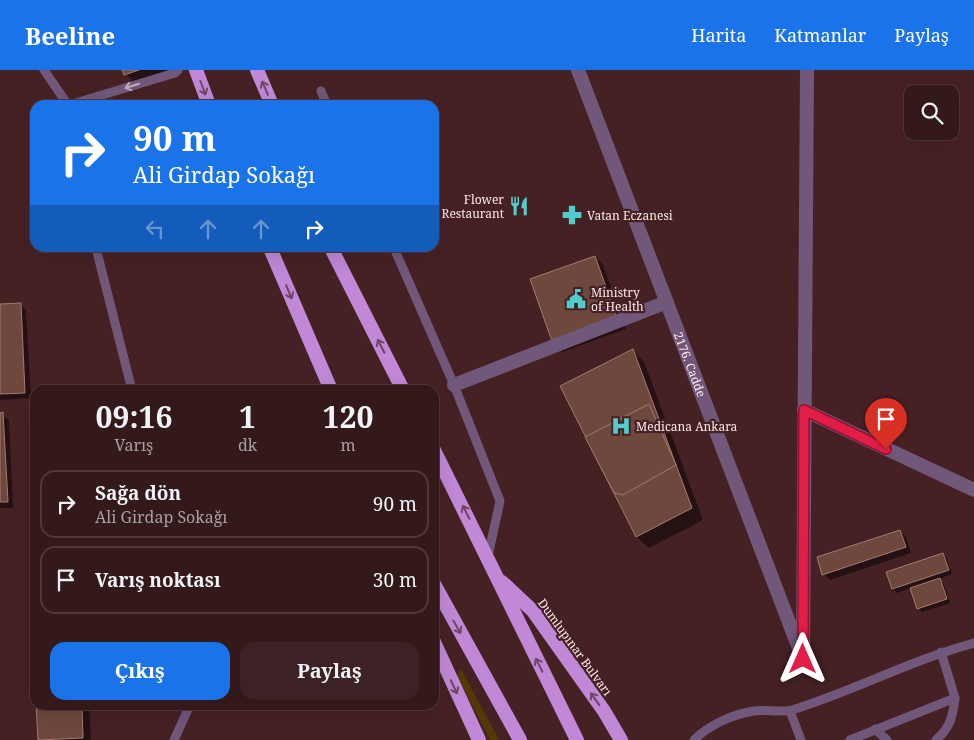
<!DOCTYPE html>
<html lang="tr">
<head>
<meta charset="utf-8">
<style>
  body { margin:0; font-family:"Noto Serif",serif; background:#3c2224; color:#f1f3f6; height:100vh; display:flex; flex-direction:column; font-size:19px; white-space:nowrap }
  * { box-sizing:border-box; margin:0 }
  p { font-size:16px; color:#a9a0a3 }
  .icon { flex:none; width:28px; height:28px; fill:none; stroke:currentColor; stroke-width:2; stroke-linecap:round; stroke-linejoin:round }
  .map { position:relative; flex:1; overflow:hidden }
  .drawer { position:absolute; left:30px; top:315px; width:409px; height:325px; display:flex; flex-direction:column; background:#34191b; border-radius:15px; box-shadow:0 5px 20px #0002,0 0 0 1px #4e383a }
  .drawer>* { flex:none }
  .top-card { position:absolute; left:30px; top:30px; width:409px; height:152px; border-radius:15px; box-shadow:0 5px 20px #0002,0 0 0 1px #4e383a; background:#1a73e8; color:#fff; overflow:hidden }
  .controls { position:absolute; left:904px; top:15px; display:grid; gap:10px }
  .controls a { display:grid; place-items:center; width:55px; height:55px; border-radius:10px; background:#34191b; box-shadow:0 5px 20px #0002,0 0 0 1px #4e383a; font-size:25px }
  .pin { position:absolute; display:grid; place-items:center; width:42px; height:42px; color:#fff; margin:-51px -21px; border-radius:50% 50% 50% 0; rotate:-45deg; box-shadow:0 0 5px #0007 }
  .pin .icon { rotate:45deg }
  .me { position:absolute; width:55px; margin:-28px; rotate:0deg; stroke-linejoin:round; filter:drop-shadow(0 0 4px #0008) }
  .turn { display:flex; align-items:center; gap:18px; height:105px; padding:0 20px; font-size:22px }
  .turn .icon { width:65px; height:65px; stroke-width:2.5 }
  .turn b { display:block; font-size:35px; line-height:42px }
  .lanes { display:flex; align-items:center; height:48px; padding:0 20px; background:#0003; justify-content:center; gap:25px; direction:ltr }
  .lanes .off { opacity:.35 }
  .eta { display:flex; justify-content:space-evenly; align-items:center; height:85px; text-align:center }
  .eta b { font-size:30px; font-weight:700; line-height:35px }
  .cta { display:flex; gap:10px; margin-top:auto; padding:10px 20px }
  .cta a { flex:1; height:58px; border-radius:15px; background:#1a73e8; color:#fff; font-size:20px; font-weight:700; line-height:58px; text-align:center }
  .cta a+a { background:#3c2224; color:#f1f3f6 }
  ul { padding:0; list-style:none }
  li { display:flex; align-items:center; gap:15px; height:68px; margin:0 10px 8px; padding:0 10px; border:2px solid #4e383a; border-radius:15px }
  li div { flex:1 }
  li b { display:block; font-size:19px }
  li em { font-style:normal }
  header { display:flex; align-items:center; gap:30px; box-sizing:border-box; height:70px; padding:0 25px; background:#1a73e8; color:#fff }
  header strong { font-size:24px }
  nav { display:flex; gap:28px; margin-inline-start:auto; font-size:18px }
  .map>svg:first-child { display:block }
  .green { fill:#553905 }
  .shadow { fill:#0007 }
  .building { fill:#6e483d; stroke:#a47a6f }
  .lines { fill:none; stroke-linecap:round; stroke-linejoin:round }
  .service { stroke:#71587b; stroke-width:9 }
  .minor { stroke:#71587b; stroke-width:14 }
  .trunk { stroke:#c088d7; stroke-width:14 }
  .oneway { stroke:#bfa8b8 }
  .oneway2 { stroke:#714563 }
  .route-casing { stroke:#92132f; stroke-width:12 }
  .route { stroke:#e11d48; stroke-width:9 }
  .labels { text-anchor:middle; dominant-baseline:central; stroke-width:4.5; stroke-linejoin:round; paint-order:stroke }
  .poi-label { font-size:12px; fill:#feeaea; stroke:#462124; text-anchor:start }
  .street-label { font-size:12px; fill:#feeaea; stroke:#462124 }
</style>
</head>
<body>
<header>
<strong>Beeline</strong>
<nav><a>Harita</a><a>Katmanlar</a><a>Paylaş</a></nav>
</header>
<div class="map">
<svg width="974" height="670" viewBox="0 0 974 670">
  <rect width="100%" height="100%" fill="#462124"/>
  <polygon class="green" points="461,599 499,670 490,670 457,606"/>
  <g class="shadow">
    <polygon points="123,0 169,0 133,12"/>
    <polygon points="595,187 603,195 626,259 562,282 554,274"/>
    <polygon points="20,234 26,240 31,328 0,330 0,235"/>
    <polygon points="632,280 644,292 703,450 649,478 637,467 562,317"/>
    <polygon points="0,344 9,350 13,438 0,438"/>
    <polygon points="900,461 906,467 911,483 830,510 824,504"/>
    <polygon points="943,484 947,488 952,504 939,509 943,513 950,533 922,542 918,538 912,518 897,523 893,519 888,502"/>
    <polygon points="37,635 89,635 91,670 39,670"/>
  </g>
  <g class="building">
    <polygon points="122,0 139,0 124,5"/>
    <polygon points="595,186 618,251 553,274 530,209"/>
    <polygon points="21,233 25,323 0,324 0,234"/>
    <polygon points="633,279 692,438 636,467 560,316"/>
    <polygon points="649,334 676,395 623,425 614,423 585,367"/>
    <polygon points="3,342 8,432 0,432 0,343"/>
    <polygon points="900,460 906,477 822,505 817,487"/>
    <polygon points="943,483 949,500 892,519 886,502"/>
    <polygon points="940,508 947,529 917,539 910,518"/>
    <polygon points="33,576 35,576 35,620"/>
    <polygon points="36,635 82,635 83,668 38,670"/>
  </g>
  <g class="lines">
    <g class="service">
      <polyline points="44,0 68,35"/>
      <polyline points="321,21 327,35"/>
      <polyline points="69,35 175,3 178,0"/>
      <polyline points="96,178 132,320"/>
      <polyline points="394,178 454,315 500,431 488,486"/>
      <polyline points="790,641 801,670"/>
      <polyline points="875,659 887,670"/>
      <polyline points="174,670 190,635"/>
      <path d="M694 670C709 655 733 644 754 641 766 639 780 643 792 640 854 621 911 590 974 573"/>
      <polyline points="850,670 955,628 941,582"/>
      <path d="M936 670C950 658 953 646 955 628"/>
    </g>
    <g class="minor">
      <path id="s1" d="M578 0 803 589"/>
      <polyline points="454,315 667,232"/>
      <polyline points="804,340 974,420"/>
      <polyline points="803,581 807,0"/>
    </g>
    <g class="trunk">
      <polyline points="196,0 209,35"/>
      <polyline points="257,0 272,35"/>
      <polyline points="270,178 331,320"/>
      <polyline points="331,178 403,320"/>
      <polyline points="434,380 577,670"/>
      <polyline points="502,512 533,541 604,641 621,670"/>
      <polyline points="434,514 520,670"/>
      <polyline points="434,572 479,670"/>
    </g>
  </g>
  <defs><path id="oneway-shaft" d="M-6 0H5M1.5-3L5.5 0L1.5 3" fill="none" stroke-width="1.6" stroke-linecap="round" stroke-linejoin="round" transform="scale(1.25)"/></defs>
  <use class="oneway" href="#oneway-shaft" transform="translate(132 16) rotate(163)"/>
  <g class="oneway2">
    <use href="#oneway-shaft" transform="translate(203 18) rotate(69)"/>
    <use href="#oneway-shaft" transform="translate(265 18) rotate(-113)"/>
    <use href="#oneway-shaft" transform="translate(289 222) rotate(67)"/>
    <use href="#oneway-shaft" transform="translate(381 276) rotate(-117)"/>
    <use href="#oneway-shaft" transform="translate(466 442) rotate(-117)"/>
    <use href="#oneway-shaft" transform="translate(457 557) rotate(61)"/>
    <use href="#oneway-shaft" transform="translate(539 595) rotate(-117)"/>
    <use href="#oneway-shaft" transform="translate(454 617) rotate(65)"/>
    <use href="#oneway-shaft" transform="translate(595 629) rotate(-125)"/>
  </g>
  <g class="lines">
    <defs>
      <polyline id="route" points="803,589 804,340 886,379"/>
    </defs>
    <use href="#route" class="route-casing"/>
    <use href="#route" class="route"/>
  </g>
  <defs>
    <symbol id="restaurant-bare" viewBox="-9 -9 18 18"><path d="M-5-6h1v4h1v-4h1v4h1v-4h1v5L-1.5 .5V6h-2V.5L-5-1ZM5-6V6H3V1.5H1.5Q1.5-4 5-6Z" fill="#52cdce" stroke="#462124" stroke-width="2.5" paint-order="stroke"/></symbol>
    <symbol id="pharmacy-bare" viewBox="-9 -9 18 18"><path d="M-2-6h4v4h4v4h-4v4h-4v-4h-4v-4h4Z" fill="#52cdce" stroke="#462124" stroke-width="2.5" paint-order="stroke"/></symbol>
    <symbol id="civic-bare" viewBox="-9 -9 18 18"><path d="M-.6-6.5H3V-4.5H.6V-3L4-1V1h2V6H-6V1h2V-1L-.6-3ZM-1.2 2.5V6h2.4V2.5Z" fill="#52cdce" stroke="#462124" stroke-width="2.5" paint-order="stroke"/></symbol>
    <symbol id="hospital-bare" viewBox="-9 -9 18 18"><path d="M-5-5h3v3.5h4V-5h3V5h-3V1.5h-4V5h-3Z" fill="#52cdce" stroke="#462124" stroke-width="2.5" paint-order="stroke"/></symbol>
  </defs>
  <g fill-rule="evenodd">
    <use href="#restaurant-bare" x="505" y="122" width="28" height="28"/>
    <use href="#pharmacy-bare" x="558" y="131" width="28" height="28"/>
    <use href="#civic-bare" x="562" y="215" width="28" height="28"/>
    <use href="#hospital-bare" x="607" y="342" width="28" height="28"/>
  </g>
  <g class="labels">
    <g class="poi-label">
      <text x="504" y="129" text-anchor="end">Flower<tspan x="504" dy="14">Restaurant</tspan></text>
      <text x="587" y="145">Vatan Eczanesi</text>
      <text x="591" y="222">Ministry<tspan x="591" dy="14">of Health</tspan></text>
      <text x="636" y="356">Medicana Ankara</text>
    </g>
    <g class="street-label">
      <text stroke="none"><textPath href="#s1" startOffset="315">2176. Cadde</textPath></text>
      <text transform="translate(575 577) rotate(54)">Dumlupınar Bulvarı</text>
    </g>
  </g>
</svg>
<div class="controls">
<a><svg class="icon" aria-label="search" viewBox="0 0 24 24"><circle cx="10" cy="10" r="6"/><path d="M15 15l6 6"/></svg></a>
</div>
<div class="pin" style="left:886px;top:379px;background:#d93025"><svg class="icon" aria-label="arrive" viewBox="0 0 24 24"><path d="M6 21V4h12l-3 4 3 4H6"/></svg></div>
<svg class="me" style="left:803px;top:589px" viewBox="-20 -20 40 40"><path d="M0-17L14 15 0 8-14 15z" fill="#e11d48" stroke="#fff" stroke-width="4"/></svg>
<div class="top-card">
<div class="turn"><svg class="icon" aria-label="right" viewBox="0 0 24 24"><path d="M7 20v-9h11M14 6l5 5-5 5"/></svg><div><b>90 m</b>Ali Girdap Sokağı</div></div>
<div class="lanes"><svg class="icon off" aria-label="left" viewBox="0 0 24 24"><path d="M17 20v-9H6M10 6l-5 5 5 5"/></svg><svg class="icon off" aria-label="ahead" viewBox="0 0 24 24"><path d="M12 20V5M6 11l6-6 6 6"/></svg><svg class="icon off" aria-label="ahead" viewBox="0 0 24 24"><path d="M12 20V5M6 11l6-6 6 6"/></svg><svg class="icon" aria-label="right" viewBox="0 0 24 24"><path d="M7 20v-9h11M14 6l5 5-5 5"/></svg></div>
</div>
<section class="drawer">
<div class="eta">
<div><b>09:16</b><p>Varış</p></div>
<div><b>1</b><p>dk</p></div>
<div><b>120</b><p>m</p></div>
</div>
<ul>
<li><svg class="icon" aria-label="right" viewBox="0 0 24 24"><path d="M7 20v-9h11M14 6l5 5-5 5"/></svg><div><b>Sağa dön</b><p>Ali Girdap Sokağı</p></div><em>90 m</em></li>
<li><svg class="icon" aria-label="arrive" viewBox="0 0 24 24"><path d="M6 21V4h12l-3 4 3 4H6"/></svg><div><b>Varış noktası</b></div><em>30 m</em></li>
</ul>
<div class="cta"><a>Çıkış</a><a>Paylaş</a></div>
</section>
</div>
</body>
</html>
